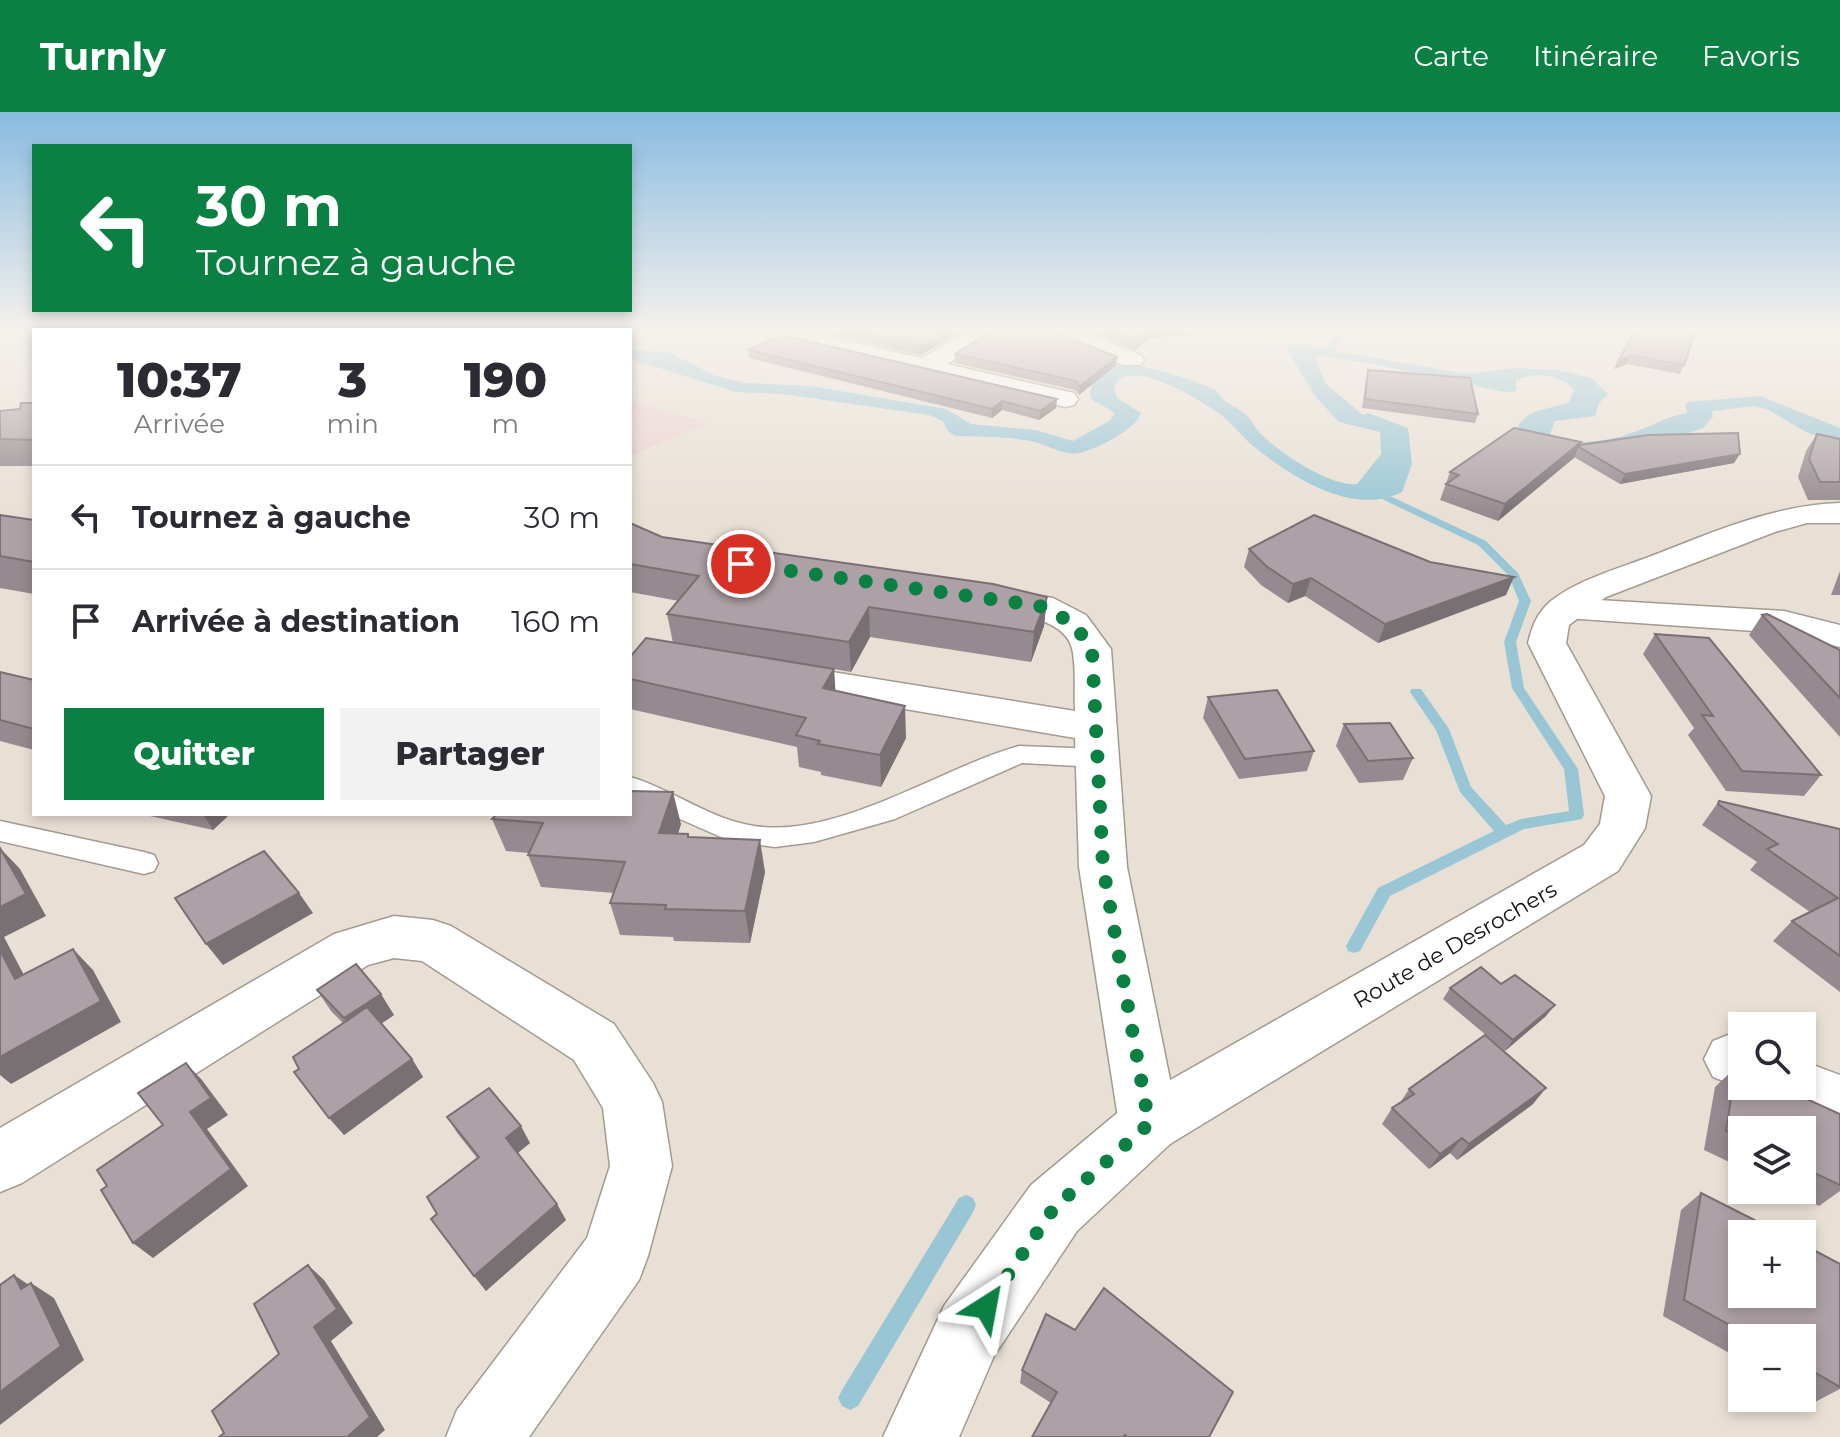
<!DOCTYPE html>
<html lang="fr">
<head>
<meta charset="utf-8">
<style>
  body { margin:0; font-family:Montserrat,sans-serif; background:#f2f2f3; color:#2b2b33; height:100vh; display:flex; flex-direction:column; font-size:30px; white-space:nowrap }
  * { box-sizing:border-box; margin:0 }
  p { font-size:26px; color:#7c7c81 }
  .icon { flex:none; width:44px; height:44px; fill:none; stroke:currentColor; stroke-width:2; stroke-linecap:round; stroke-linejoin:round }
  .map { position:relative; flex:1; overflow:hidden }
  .drawer { position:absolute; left:32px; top:216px; width:600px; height:488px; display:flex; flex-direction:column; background:#fff; border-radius:0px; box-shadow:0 4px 12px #0003 }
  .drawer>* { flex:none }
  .hud { position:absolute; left:32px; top:32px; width:600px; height:168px; border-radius:0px; box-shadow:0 4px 12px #0003; background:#0b8043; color:#fff; overflow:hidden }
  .buttons { position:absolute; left:1728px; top:900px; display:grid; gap:16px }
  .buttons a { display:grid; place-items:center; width:88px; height:88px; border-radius:0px; background:#fff; box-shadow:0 4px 12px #0003; font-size:40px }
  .pin { position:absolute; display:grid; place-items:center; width:68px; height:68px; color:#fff; margin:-34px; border:4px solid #fff; border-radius:50%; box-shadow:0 2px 8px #0007 }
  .me { position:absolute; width:88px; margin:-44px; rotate:34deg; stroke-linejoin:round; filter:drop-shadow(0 0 6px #0008) }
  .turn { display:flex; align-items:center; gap:28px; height:168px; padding:0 32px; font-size:36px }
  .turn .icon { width:104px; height:104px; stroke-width:2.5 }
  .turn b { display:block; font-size:56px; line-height:68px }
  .eta { display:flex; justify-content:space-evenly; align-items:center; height:136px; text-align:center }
  .eta b { font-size:48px; font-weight:800; line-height:56px }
  .cta { display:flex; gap:16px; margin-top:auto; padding:16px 32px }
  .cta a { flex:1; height:92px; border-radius:0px; background:#0b8043; color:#fff; font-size:32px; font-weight:800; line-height:92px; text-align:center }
  .cta a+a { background:#f2f2f3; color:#2b2b33 }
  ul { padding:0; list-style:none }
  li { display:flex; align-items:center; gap:24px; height:104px; padding:0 32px; border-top:2px solid #e1e1e2 }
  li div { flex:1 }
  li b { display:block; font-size:30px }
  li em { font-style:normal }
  header { display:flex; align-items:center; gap:48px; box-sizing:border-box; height:112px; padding:0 40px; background:#0b8043; color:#fff }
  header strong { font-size:38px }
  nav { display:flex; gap:44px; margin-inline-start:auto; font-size:28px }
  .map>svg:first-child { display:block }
  .education { fill:#ebd0d3 }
  .water { fill:#99c6d5 }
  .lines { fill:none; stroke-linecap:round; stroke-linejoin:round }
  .stream { fill:#99c6d5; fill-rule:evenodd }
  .lane-casing { stroke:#a39a90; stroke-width:3 }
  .street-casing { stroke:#a39a90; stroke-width:3 }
  .secondary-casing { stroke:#a39a90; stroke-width:3 }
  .lane { fill:#fff; fill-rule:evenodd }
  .street { fill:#fff; fill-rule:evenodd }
  .secondary { fill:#fff; fill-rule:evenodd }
  .wall { fill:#958a8f }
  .shaded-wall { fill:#797074 }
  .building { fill:#ada0a6; stroke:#797074; stroke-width:2 }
  .route { stroke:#0b8043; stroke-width:14; stroke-dasharray:0 25.2 }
  .labels { text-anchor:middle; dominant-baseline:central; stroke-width:6; stroke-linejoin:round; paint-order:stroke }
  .street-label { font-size:22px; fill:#16130f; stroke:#fff }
</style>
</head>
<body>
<header>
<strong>Turnly</strong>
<nav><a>Carte</a><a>Itinéraire</a><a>Favoris</a></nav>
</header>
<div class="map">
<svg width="1840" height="1325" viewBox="0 0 1840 1325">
  <rect width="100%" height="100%" fill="#e9e0d5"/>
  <polygon class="education" points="630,288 707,311 630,344"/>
  <path class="water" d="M1296 232 1466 262 1516 256 1558 258 1591 266 1608 282 1599 291 1595 304 1555 309 1549 325C1576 334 1608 330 1634 320 1653 314 1667 304 1687 301L1685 293 1688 290 1760 284 1840 316V332L1806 320 1767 297 1753 294 1712 299 1713 305 1703 316 1663 330 1576 341 1515 321C1524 295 1547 299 1569 290L1574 278C1561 261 1535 260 1516 268V279L1505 280 1368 251 1320 244 1315 246 1326 272 1363 303 1368 301 1408 316 1412 352 1402 380C1353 405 1291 365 1252 333 1241 324 1233 312 1221 303 1204 290 1127 241 1114 276L1117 286 1141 301C1137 317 1095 338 1079 341 1062 344 1047 332 1030 329 1006 324 980 325 955 324L947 318 943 309 929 303 783 282 736 280 630 247V237L671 241 713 263 745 271 811 274 946 297 971 312 1035 318 1073 329 1109 309 1115 302C1097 285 1080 296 1098 259 1130 243 1184 265 1216 278 1223 291 1234 293 1244 301 1251 306 1254 315 1260 321 1278 340 1330 375 1357 372L1381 342 1380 320 1339 310 1316 285 1287 238 1288 234Z"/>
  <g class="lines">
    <g class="stream">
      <polygon points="1340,219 1348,219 1333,236 1343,242 1339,244 1324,237"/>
      <polygon points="1377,373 1390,384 1486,429 1518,461 1531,489 1516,530 1524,576 1578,657 1584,703 1582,707 1577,708 1524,717 1390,784 1360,839 1354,841 1348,839 1346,834 1378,776 1494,719 1460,680 1436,618 1410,580 1411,577 1421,577 1449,617 1471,675 1506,713 1521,707 1569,699 1564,657 1512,576 1504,530 1519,489 1509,464 1478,433 1384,388 1372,376"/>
      <polygon points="966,1083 973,1086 976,1093 973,1100 858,1294 850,1298 842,1294 838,1286 842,1278 959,1086"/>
    </g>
    <defs>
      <g id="lane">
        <path d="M1019 634 1098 637 1107 640 1111 646 1107 652 1098 655 1022 651 895 707 814 730 775 735 730 729 630 685V665C669 676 704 703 744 712 829 733 939 656 1019 634Z"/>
        <polygon points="0,709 144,740 154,743 158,751 154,759 144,762 0,729"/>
      </g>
      <g id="street">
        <polygon points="763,219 803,219 922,246 967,219 993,219 990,224 947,252 1074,281 1078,287 1074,293 1065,295 767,224"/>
        <polygon points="1049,219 1080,219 1141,243 1144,248 1141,253 1123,253 1053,224"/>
        <path d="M988 476 1053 486 1086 503 1111 537 1127 755 1179 1012 1170 1032 1149 1040 1128 1032 1119 1012 1079 755 1075 626 776 575 762 571 756 563 762 555 776 551 1075 599C1074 580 1076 560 1073 541 1068 502 1004 502 975 495L970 487 975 479Z"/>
        <polygon points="1564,486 1784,499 1840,513 1840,535 1784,521 1551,505 1546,497 1551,489"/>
        <polygon points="394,804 433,808 451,814 614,912 653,971 662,990 672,1054 648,1144 639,1168 529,1325 446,1325 457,1298 587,1126 610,1054 603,996 574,948 422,849 394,846 368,853 22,1071 0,1080 0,1016 334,822"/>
        <polygon points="1733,921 1742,924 1742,974 1746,974 1742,976 1713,965 1704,947 1713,929"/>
        <polygon points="1802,949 1840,963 1840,1018 1777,993 1769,974 1802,974"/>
      </g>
      <path id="secondary" d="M1840 391V411H1807L1775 420 1606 485 1569 513 1566 531 1651 684 1645 716 1618 759 1170 1032 1077 1119 994 1244 959 1325H883L944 1194 1031 1073 1128 992 1584 733 1600 712 1605 684 1528 531C1532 514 1537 501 1551 489 1578 468 1614 458 1646 446 1709 422 1772 393 1840 391Z"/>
    </defs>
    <use href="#lane" class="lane-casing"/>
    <use href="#street" class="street-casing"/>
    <use href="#secondary" class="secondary-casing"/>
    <use href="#lane" class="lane"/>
    <use href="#street" class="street"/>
    <use href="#secondary" class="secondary"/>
  </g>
  <g class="wall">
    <polygon points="815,219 962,219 921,243"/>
    <polygon points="1087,219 1240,219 1151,226 1135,238"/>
    <polygon points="1635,219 1707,219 1694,224 1684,253 1680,262 1627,252 1614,257"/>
    <polygon points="748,238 1056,296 1039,308 1002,298 992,306 749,246"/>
    <polygon points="955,242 1117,245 1116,253 1079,283 1075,278 955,251"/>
    <polygon points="1368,258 1478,302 1475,311 1362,296 1366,266"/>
    <polygon points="34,291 34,354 0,354 0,299 20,297"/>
    <polygon points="1817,322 1840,327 1840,388 1808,388 1798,365 1806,339"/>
    <polygon points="1581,330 1580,333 1734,351 1620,372 1574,345 1498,409 1440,388 1450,360"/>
    <polygon points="0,403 34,408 34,482 0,476"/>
    <polygon points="630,411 662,425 1047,485 1044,514 1031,550 870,525 851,560 834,557 835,578 906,626 881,675 821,663 821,660 799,655 797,635 630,597 630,545 673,531 667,502 679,489 630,480"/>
    <polygon points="1249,437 1506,483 1378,531 1305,484 1288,491 1261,473 1244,455"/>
    <polygon points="1840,459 1840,483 1831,483"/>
    <polygon points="1762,503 1840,538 1840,625 1749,523"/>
    <polygon points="1655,522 1821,663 1804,684 1726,679 1688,623 1694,616 1643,542"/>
    <polygon points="0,560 34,568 34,638 0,629"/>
    <polygon points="1208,585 1314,639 1307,659 1239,667 1203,606"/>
    <polygon points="1344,612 1413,646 1403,668 1359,671 1336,634"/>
    <polygon points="1719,689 1840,717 1840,880 1773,829 1792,809 1810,800 1750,758 1757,750 1702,713"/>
    <polygon points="141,702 230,702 213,718"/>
    <polygon points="492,707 681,712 678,721 765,760 750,831 674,829 673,825 620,823 610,791 614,781 541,775 528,743 529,741 506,739"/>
    <polygon points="1501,872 1546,904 1505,939 1443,887 1450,876"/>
    <polygon points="317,878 394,903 381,912 412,947 423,965 344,1023 299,957 343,911 331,899"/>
    <polygon points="1736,955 1840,1002 1840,1079 1819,1094 1786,1078 1802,1078 1802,1018 1742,1018 1742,1056 1704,1038 1715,975"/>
    <polygon points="1409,977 1533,992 1457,1048 1450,1041 1429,1057 1382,1012 1392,996 1400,991"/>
    <polygon points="447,1005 530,1031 518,1041 566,1108 486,1179 437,1102 477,1046 458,1022"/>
    <polygon points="1701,1081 1840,1152 1840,1277 1815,1290 1802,1282 1802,1226 1742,1226 1742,1248 1663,1204 1681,1098"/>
    <polygon points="1022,1258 1209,1325 1032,1325 1051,1291 1020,1271"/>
  </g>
  <g class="shaded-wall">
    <polygon points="948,219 962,219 921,243 921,234"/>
    <polygon points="1150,219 1240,219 1151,226 1135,238 1137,229"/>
    <polygon points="1695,219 1707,219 1692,225"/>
    <polygon points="1631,243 1627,252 1614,257 1618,249"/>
    <polygon points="1117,245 1116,253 1079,283 1080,274"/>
    <polygon points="1057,287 1056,296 1039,308 1040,299"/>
    <polygon points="1002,289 1002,298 992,306 992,297"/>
    <polygon points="1581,330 1574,346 1498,409 1505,392"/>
    <polygon points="1740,342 1734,351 1620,372 1625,362"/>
    <polygon points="1514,465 1506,483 1378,531 1385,512"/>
    <polygon points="1311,466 1305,484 1288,491 1293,472"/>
    <polygon points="1047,485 1044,514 1031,550 1034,520"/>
    <polygon points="869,495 870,525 851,560 849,530"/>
    <polygon points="834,557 836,588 823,576"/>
    <polygon points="905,594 906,626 881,675 880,643"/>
    <polygon points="673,680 681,712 668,753 659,721"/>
    <polygon points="203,702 230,702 213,718"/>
    <polygon points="760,728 765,760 750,831 745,799"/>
    <polygon points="0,736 20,757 46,804 4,825 37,888 15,867 0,838"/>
    <polygon points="299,781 313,801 223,853 206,832"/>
    <polygon points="73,837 93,858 121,910 11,972 0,963 0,945"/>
    <polygon points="381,882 394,903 358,927 344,906"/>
    <polygon points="1555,893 1546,904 1505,939 1513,928"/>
    <polygon points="412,947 423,965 344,1023 329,1006"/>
    <polygon points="186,951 202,968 228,1003 207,1017 248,1074 153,1146 133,1131 190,1000"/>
    <polygon points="1546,976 1533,992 1457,1048 1469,1032"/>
    <polygon points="521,1014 530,1031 516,1042 506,1026"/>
    <polygon points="1462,1026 1450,1041 1429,1057 1440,1042"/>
    <polygon points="557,1092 566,1108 486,1179 474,1164"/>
    <polygon points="308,1153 324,1168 353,1211 331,1229 385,1318 377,1325 347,1325 314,1215"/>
    <polygon points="14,1163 32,1175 31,1171 54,1186 84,1248 0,1313 0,1280 21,1177"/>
  </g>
  <g class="building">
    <polygon points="851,219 948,219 921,234"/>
    <polygon points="991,219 1053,219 1117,245 1080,274 1076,269 955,242"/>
    <polygon points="1109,219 1150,219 1137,229"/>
    <polygon points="1635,219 1696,219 1684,253 1631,243 1618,249"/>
    <polygon points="782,223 1057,287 1040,299 1002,289 992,297 748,238"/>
    <polygon points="1368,258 1470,266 1478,302 1365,287"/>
    <polygon points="21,291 34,291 34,328 0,327 0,299 20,297"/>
    <polygon points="1514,316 1581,330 1505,392 1446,372 1459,363 1450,360"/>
    <polygon points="1738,321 1740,342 1625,362 1579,335 1580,333 1648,323"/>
    <polygon points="1817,322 1840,327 1840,370 1820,370 1809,347"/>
    <polygon points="0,403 34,408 34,450 0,444"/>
    <polygon points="1314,403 1430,450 1514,465 1385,512 1311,466 1293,472 1266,454 1249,437"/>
    <polygon points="630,411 662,425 993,472 1047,485 1034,520 869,495 849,530 667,502 699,464 630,452"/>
    <polygon points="1767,502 1840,538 1840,586 1762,503"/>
    <polygon points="1655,522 1709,526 1821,663 1742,659 1702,603 1713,604"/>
    <polygon points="646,526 834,557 823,576 905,594 880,643 818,632 820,629 796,623 806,606 630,567 630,545"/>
    <polygon points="0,560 34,568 34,617 0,608"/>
    <polygon points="1277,578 1314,639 1245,647 1208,585"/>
    <polygon points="1390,611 1413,646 1368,649 1344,612"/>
    <polygon points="630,679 673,680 659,721 688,722 688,725 760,728 745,799 665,797 666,793 610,791 625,750 528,743 543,711 492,707 497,702 630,702"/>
    <polygon points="1719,689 1840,717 1840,844 1792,809 1838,786 1767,737 1778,732 1718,692"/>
    <polygon points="0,736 26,782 0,795"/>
    <polygon points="264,739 299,781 206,832 175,786"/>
    <polygon points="73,837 101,889 0,945 0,838 15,867"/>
    <polygon points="356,852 381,882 344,906 317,878"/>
    <polygon points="1481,855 1501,872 1515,863 1555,893 1513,928 1450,876"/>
    <polygon points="367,895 412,947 329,1006 294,960 299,957 293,945"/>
    <polygon points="1485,923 1546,976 1469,1032 1462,1026 1440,1042 1392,996 1414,982 1409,977"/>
    <polygon points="186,951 211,986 190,1000 231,1057 133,1131 101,1078 107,1074 97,1058 163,1013 138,981"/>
    <polygon points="1736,955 1742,958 1742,974 1778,974 1840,1002 1840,1073 1802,1055 1802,1018 1742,1018 1742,1027 1726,1019"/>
    <polygon points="489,976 521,1014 506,1026 557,1092 474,1164 431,1107 437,1102 427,1085 479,1045 447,1005"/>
    <polygon points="1701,1081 1782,1122 1742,1122 1742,1182 1802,1182 1802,1132 1840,1152 1840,1275 1802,1253 1802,1226 1753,1226 1684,1188"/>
    <polygon points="308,1153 337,1197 314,1215 370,1305 347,1325 219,1325 224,1321 212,1299 279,1242 254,1192"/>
    <polygon points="14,1163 21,1177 31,1171 61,1234 0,1280 0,1173"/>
    <polygon points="1104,1176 1233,1280 1209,1325 1127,1325 1125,1323 1123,1325 1032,1325 1057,1280 1022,1258 1046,1202 1075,1218"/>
  </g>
  <linearGradient id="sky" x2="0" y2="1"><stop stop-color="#88bbe0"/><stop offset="0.54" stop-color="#f5f1ec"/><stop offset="1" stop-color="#f5f1ec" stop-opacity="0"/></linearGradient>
  <rect width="1840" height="404" fill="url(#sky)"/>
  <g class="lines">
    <polyline class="route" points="741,452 1040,494 1073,511 1092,537 1103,755 1149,1012 1054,1096 986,1195"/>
  </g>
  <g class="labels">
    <g class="street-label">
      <text transform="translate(1455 833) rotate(-30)">Route de Desrochers</text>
    </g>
  </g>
</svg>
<div class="buttons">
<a><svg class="icon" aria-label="search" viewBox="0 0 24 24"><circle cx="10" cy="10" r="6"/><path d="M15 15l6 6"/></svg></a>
<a><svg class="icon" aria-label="layers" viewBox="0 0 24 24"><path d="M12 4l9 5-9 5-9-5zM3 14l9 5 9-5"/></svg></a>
<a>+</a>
<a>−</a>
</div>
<div class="pin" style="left:741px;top:452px;background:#d93025"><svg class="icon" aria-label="arrive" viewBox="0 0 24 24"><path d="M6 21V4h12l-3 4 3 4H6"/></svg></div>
<svg class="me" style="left:986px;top:1195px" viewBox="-20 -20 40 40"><path d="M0-17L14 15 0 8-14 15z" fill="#0b8043" stroke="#fff" stroke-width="4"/></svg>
<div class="hud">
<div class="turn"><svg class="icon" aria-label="left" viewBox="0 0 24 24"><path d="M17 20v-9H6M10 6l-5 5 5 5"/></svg><div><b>30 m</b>Tournez à gauche</div></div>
</div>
<section class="drawer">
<div class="eta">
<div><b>10:37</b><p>Arrivée</p></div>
<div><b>3</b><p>min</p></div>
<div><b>190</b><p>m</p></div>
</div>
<ul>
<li><svg class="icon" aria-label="left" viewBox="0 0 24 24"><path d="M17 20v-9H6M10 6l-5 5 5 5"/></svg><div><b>Tournez à gauche</b></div><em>30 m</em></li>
<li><svg class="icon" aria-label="arrive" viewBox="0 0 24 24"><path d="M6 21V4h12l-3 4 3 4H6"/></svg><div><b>Arrivée à destination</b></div><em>160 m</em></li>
</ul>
<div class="cta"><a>Quitter</a><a>Partager</a></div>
</section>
</div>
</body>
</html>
